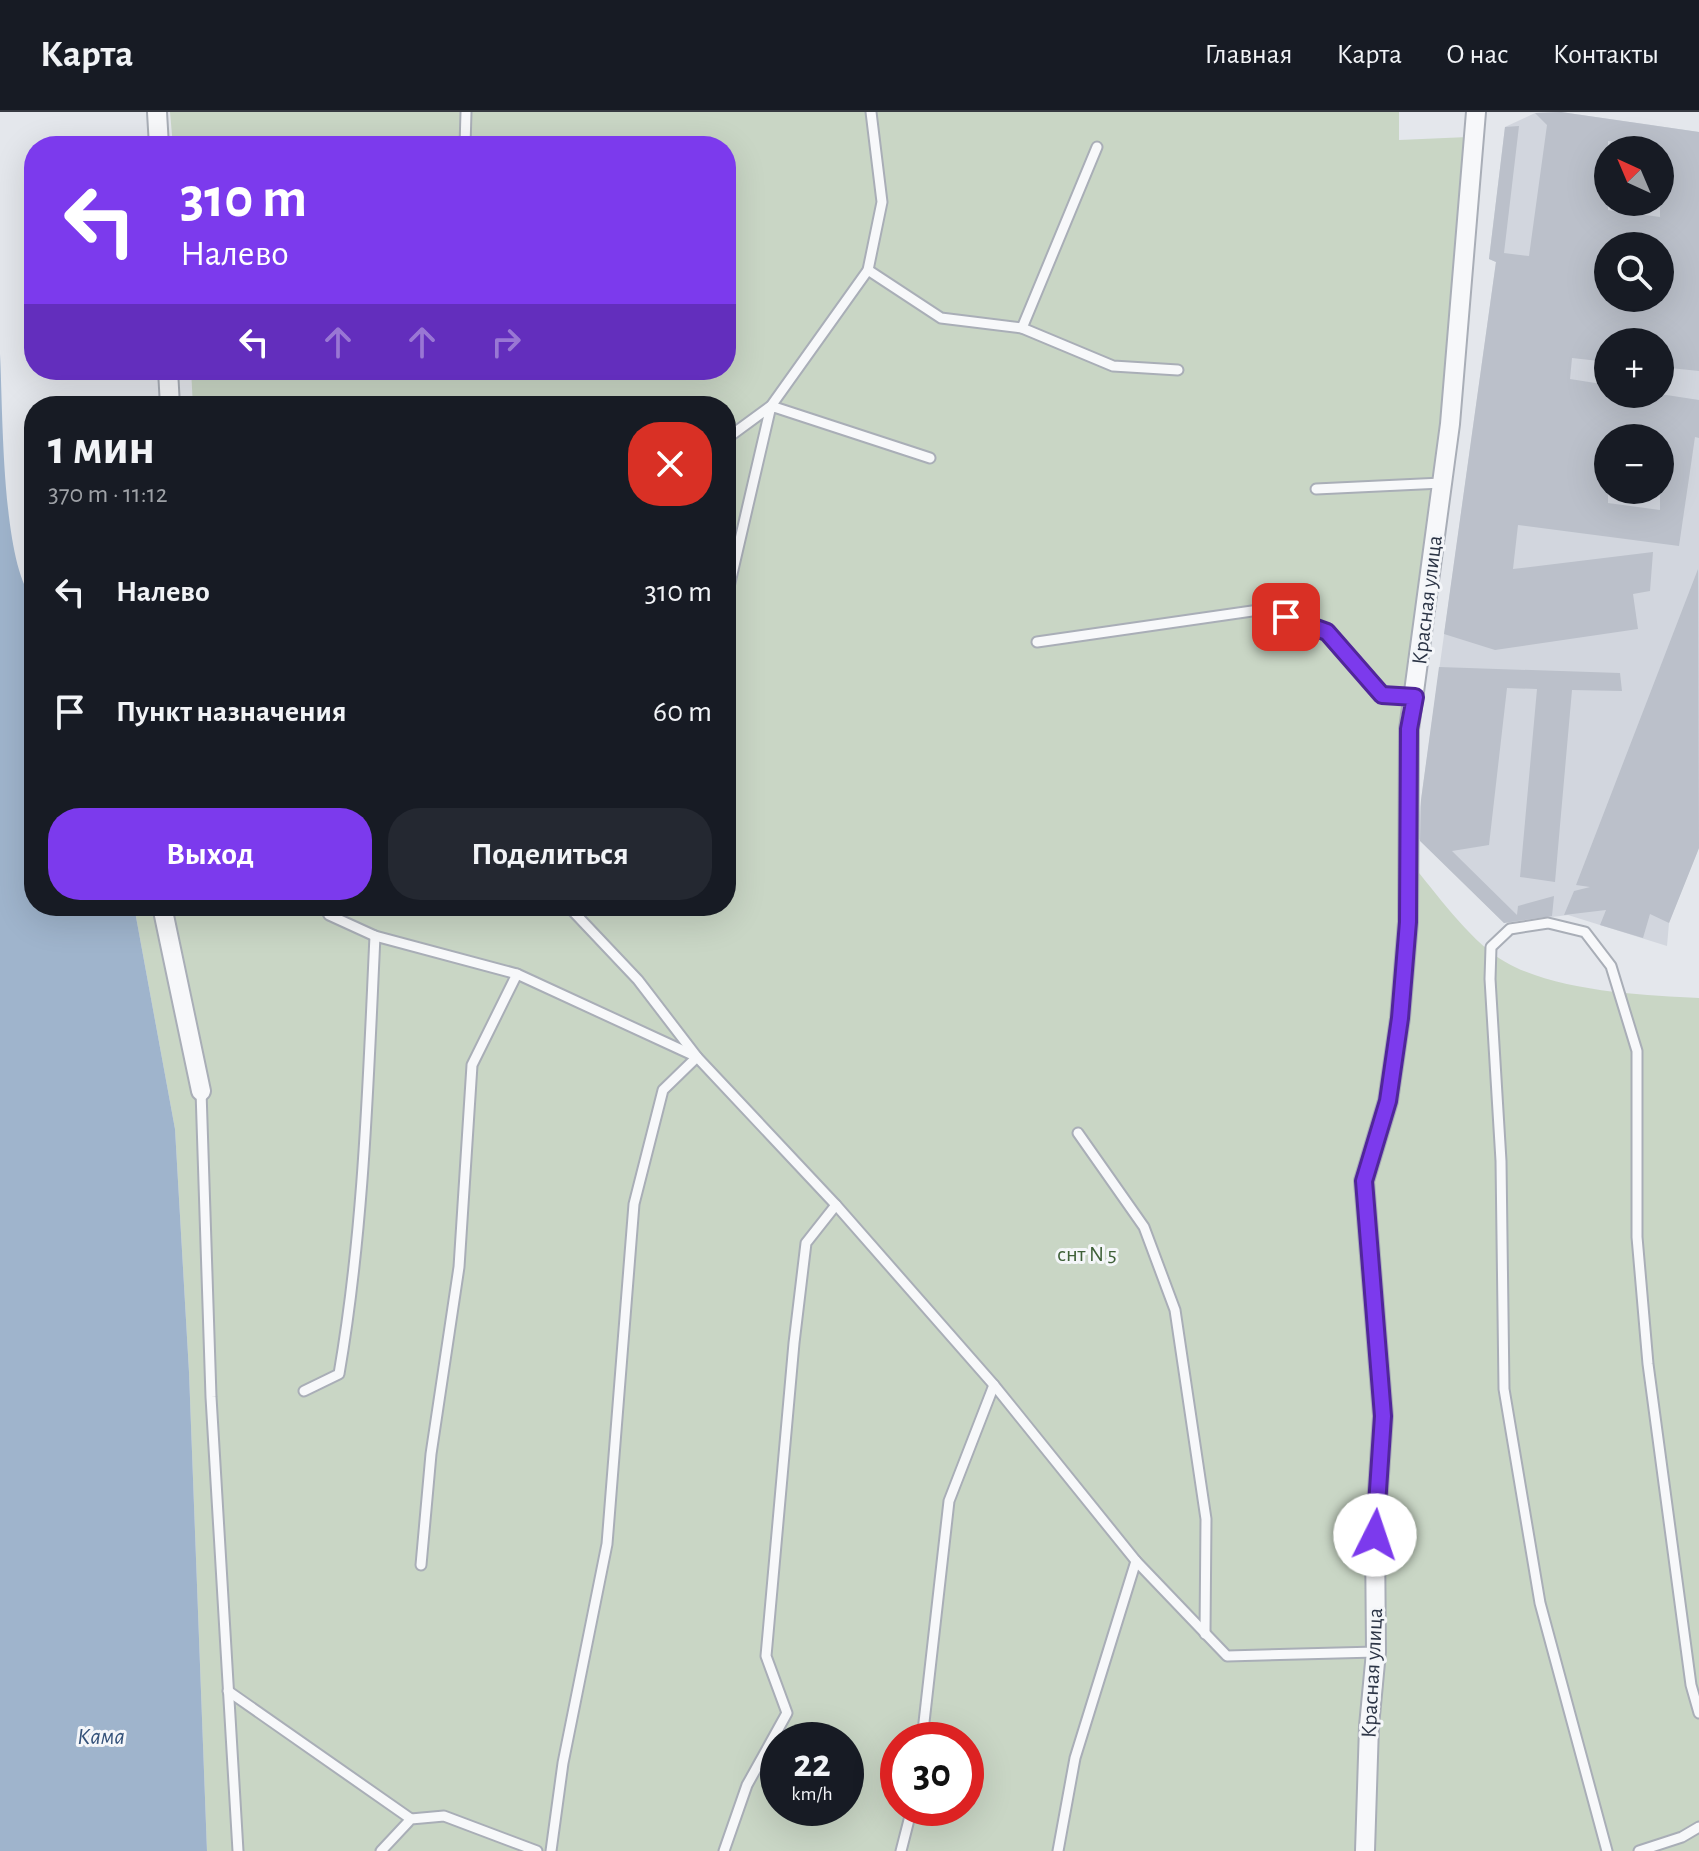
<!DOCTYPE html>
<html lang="ru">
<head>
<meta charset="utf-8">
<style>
  body { margin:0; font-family:"Alegreya Sans",sans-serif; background:#242831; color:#f1f3f6; height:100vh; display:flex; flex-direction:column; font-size:30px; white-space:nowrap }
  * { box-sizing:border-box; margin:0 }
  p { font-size:26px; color:#9ea1a6 }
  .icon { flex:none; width:44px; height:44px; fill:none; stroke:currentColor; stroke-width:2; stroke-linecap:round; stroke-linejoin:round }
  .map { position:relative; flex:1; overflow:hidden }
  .drawer { position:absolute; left:24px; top:284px; width:712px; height:520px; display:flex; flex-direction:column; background:#171b24; border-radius:32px; box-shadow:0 8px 32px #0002 }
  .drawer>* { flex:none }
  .banner { position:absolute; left:24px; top:24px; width:712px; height:244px; border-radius:32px; box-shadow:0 8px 32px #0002; background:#7c3aed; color:#fff; overflow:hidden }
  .needle { width:52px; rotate:316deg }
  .controls { position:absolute; left:1594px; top:24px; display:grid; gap:16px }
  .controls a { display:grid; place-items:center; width:80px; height:80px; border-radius:50%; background:#171b24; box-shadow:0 8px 32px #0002; font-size:40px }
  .speed { position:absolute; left:760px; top:1610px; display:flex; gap:16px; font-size:40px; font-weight:700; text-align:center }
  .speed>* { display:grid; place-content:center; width:104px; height:104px; border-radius:50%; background:#171b24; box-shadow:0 8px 32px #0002; line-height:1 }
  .speed small { font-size:20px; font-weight:400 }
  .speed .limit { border:12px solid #d22; background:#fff; color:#111 }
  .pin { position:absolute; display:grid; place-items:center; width:68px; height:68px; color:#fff; margin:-34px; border-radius:16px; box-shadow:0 4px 12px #0006 }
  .me { position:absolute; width:88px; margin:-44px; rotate:4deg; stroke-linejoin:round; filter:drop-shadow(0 0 6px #0008) }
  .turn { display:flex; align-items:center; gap:28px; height:168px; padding:0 24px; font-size:36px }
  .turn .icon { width:104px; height:104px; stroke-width:2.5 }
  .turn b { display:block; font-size:56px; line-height:68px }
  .lanes { display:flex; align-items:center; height:76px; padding:0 24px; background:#0003; justify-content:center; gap:40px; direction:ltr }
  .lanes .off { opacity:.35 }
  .round { display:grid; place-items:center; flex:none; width:84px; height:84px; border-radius:32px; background:#242831 }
  .headline { display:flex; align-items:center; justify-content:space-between; height:136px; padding:0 24px }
  h1 { font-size:48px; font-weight:700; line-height:60px }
  .action { display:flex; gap:16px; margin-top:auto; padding:16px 24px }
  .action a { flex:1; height:92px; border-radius:32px; background:#7c3aed; color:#fff; font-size:32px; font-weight:700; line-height:92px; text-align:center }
  .action a+a { background:#242831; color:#f1f3f6 }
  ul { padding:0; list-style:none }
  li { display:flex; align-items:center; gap:24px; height:120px; padding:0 24px }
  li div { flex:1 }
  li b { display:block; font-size:30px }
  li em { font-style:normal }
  header { display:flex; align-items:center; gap:48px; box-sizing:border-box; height:112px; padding:0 40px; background:#171b24; border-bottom:2px solid #363941 }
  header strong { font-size:38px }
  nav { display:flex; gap:44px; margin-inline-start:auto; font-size:28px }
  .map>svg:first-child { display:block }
  .built { fill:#d2d6de; fill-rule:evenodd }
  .green { fill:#c9d6c5; fill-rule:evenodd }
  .water { fill:#9fb4cc }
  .building { fill:#bbc0ca; fill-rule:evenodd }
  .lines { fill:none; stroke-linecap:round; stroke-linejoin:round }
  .lane-casing { stroke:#a9aeb7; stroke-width:13 }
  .street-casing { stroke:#a9aeb7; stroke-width:22 }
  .lane { stroke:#f7f8fa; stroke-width:9 }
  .street { stroke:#f7f8fa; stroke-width:18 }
  .route-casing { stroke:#51269a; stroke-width:20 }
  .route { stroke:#7c3aed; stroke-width:14 }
  .labels { text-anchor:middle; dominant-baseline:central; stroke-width:6; stroke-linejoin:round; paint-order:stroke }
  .street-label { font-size:22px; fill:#2b3445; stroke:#f4f6f9 }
  .park-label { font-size:22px; fill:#3f6138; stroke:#f4f6f9 }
  .water-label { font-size:24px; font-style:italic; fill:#34527a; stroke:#f4f6f9 }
</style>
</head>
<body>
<header>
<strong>Карта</strong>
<nav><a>Главная</a><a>Карта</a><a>О нас</a><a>Контакты</a></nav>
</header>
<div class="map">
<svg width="1699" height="1739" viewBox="0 0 1699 1739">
  <rect width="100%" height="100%" fill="#e4e7ec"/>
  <path class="built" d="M1561 0 1699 20V736L1669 811 1667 834 1568 803 1504 811 1416 724 1496 150 1489 147 1505 15 1535 1ZM1608 38H1660V90H1608ZM1608 134H1660V186H1608ZM1608 230H1660V282H1608ZM1608 326H1660V378H1608Z"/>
  <path class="green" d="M170 0H1399V28L1468 25 1433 411 1399 737C1428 770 1455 810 1488 838 1536 879 1638 883 1699 886V1739H207L189 1260 175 1017 134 794H726V294H193L191 258H726V34H173ZM778 1628H846V1696H778ZM898 1628H966V1696H898Z"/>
  <path class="water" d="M0 242C3 295 1 454 34 488V794H134L175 1017 189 1260 207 1739H0Z"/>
  <g class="building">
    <path d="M1561 0 1699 20V259L1660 255V230H1608V250L1572 246 1570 267 1608 273V282H1660L1699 288V326L1695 325 1679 434 1518 413 1513 457 1653 440 1650 479 1633 482 1638 517 1495 538 1444 522 1496 150 1489 147 1505 15 1519 14 1504 141 1529 144 1547 13 1535 1ZM1608 29 1660 36V105L1608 98ZM1608 134H1660V186H1608ZM1608 326H1660V398L1608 391Z"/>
    <polygon points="1698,457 1699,736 1669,811 1650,802 1643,826 1600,813 1606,798 1564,803 1574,779 1590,775 1576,773"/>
    <polygon points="1439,555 1620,561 1622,579 1572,578 1555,770 1520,765 1537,577 1507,576 1489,733 1452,739 1517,803 1518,794 1554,784 1552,804 1504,811 1420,729 1421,688"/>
  </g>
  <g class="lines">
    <defs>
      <g id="lane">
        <polyline points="465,34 466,0"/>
        <polyline points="868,158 941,206 1022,216 1113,254 1178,258"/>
        <polyline points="1022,216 1097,35"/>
        <polyline points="726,327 771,294 868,158 882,90 871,0"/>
        <polyline points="1316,377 1442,371"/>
        <polyline points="726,488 771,294 930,346"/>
        <polyline points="1037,530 1266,497 1327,520 1382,583 1415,585"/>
        <polyline points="324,794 329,803 375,824 517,862 697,945 836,1093 994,1273 1136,1449 1227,1544 1376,1540"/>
        <polyline points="201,979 211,1285 238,1739"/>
        <polyline points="1078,1021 1144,1115 1175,1198 1206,1407 1205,1522"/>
        <path d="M304 1279 339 1262C364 1117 368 971 375 824"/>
        <polyline points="421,1453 431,1342 459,1155 472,953 517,862"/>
        <polyline points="228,1579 411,1707"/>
        <polyline points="922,1628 949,1389 994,1273"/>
        <polyline points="381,1739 411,1707 444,1704 537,1739"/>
        <polyline points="551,1739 563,1651 607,1432 634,1092 663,978 697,945 638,868 568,794"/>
        <polyline points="724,1739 747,1673 787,1601 766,1544 794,1231 806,1131 836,1093"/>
        <polyline points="901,1739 912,1696"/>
        <polyline points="1058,1739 1075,1646 1136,1449"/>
        <polyline points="1607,1739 1540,1491 1504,1277 1501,1049 1490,867 1491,835 1510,817 1548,811 1585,820 1611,854 1637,939 1637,1125 1648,1252 1691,1573 1699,1601"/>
        <polyline points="1639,1739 1682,1725 1699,1715"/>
      </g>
      <g id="street">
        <polyline points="157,0 159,34"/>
        <polyline points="168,258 170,294"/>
        <polyline points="162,794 201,979"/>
        <polyline points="1365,1739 1369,1614 1376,1540 1375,1423 1383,1304 1364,1069 1388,989 1400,906 1408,810 1409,617 1450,312 1476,0"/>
      </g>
    </defs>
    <use href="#lane" class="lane-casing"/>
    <use href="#street" class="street-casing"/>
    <use href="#lane" class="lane"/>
    <use href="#street" class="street"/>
  </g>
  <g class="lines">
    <defs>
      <polyline id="route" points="1286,505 1327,520 1382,583 1415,585 1409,617 1408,810 1400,906 1388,989 1364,1069 1383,1304 1375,1423"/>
    </defs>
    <use href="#route" class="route-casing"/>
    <use href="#route" class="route"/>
  </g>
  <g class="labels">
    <g class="street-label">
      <text transform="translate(1427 488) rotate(-83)">Красная улица</text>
      <text transform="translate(1372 1561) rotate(-87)">Красная улица</text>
    </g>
    <g class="park-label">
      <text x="1087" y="1142">снт N 5</text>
    </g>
    <g class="water-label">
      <text x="101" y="1625">Кама</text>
    </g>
  </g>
</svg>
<div class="controls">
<a><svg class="needle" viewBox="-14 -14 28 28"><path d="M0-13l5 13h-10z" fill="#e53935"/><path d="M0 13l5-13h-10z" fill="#9ea1a6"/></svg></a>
<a><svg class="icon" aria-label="search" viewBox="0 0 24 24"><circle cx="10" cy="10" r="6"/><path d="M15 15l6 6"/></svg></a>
<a>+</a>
<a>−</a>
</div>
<div class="speed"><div>22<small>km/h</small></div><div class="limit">30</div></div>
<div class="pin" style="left:1286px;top:505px;background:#d93025"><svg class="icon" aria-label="arrive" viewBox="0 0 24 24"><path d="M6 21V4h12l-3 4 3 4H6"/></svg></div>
<svg class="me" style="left:1375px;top:1423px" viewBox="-20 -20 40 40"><circle r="19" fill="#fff"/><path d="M0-13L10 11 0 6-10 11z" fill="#7c3aed"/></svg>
<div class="banner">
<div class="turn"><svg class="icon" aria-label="left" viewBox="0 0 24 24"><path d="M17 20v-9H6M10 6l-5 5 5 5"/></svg><div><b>310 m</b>Налево</div></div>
<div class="lanes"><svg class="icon" aria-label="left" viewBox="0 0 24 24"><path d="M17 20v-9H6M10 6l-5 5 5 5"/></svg><svg class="icon off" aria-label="ahead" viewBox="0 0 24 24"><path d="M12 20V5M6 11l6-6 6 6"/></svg><svg class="icon off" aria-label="ahead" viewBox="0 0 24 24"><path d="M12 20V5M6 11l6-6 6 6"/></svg><svg class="icon off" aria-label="right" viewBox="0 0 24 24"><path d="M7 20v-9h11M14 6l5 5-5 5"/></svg></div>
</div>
<section class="drawer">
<div class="headline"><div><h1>1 мин</h1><p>370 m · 11:12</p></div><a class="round" style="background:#d93025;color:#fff"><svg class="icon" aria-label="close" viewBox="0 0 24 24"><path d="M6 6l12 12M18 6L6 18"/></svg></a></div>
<ul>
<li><svg class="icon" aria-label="left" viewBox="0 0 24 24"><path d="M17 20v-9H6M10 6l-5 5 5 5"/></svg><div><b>Налево</b></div><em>310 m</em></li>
<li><svg class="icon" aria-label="arrive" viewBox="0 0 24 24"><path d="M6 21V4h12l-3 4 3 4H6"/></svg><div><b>Пункт назначения</b></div><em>60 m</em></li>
</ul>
<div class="action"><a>Выход</a><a>Поделиться</a></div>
</section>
</div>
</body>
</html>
